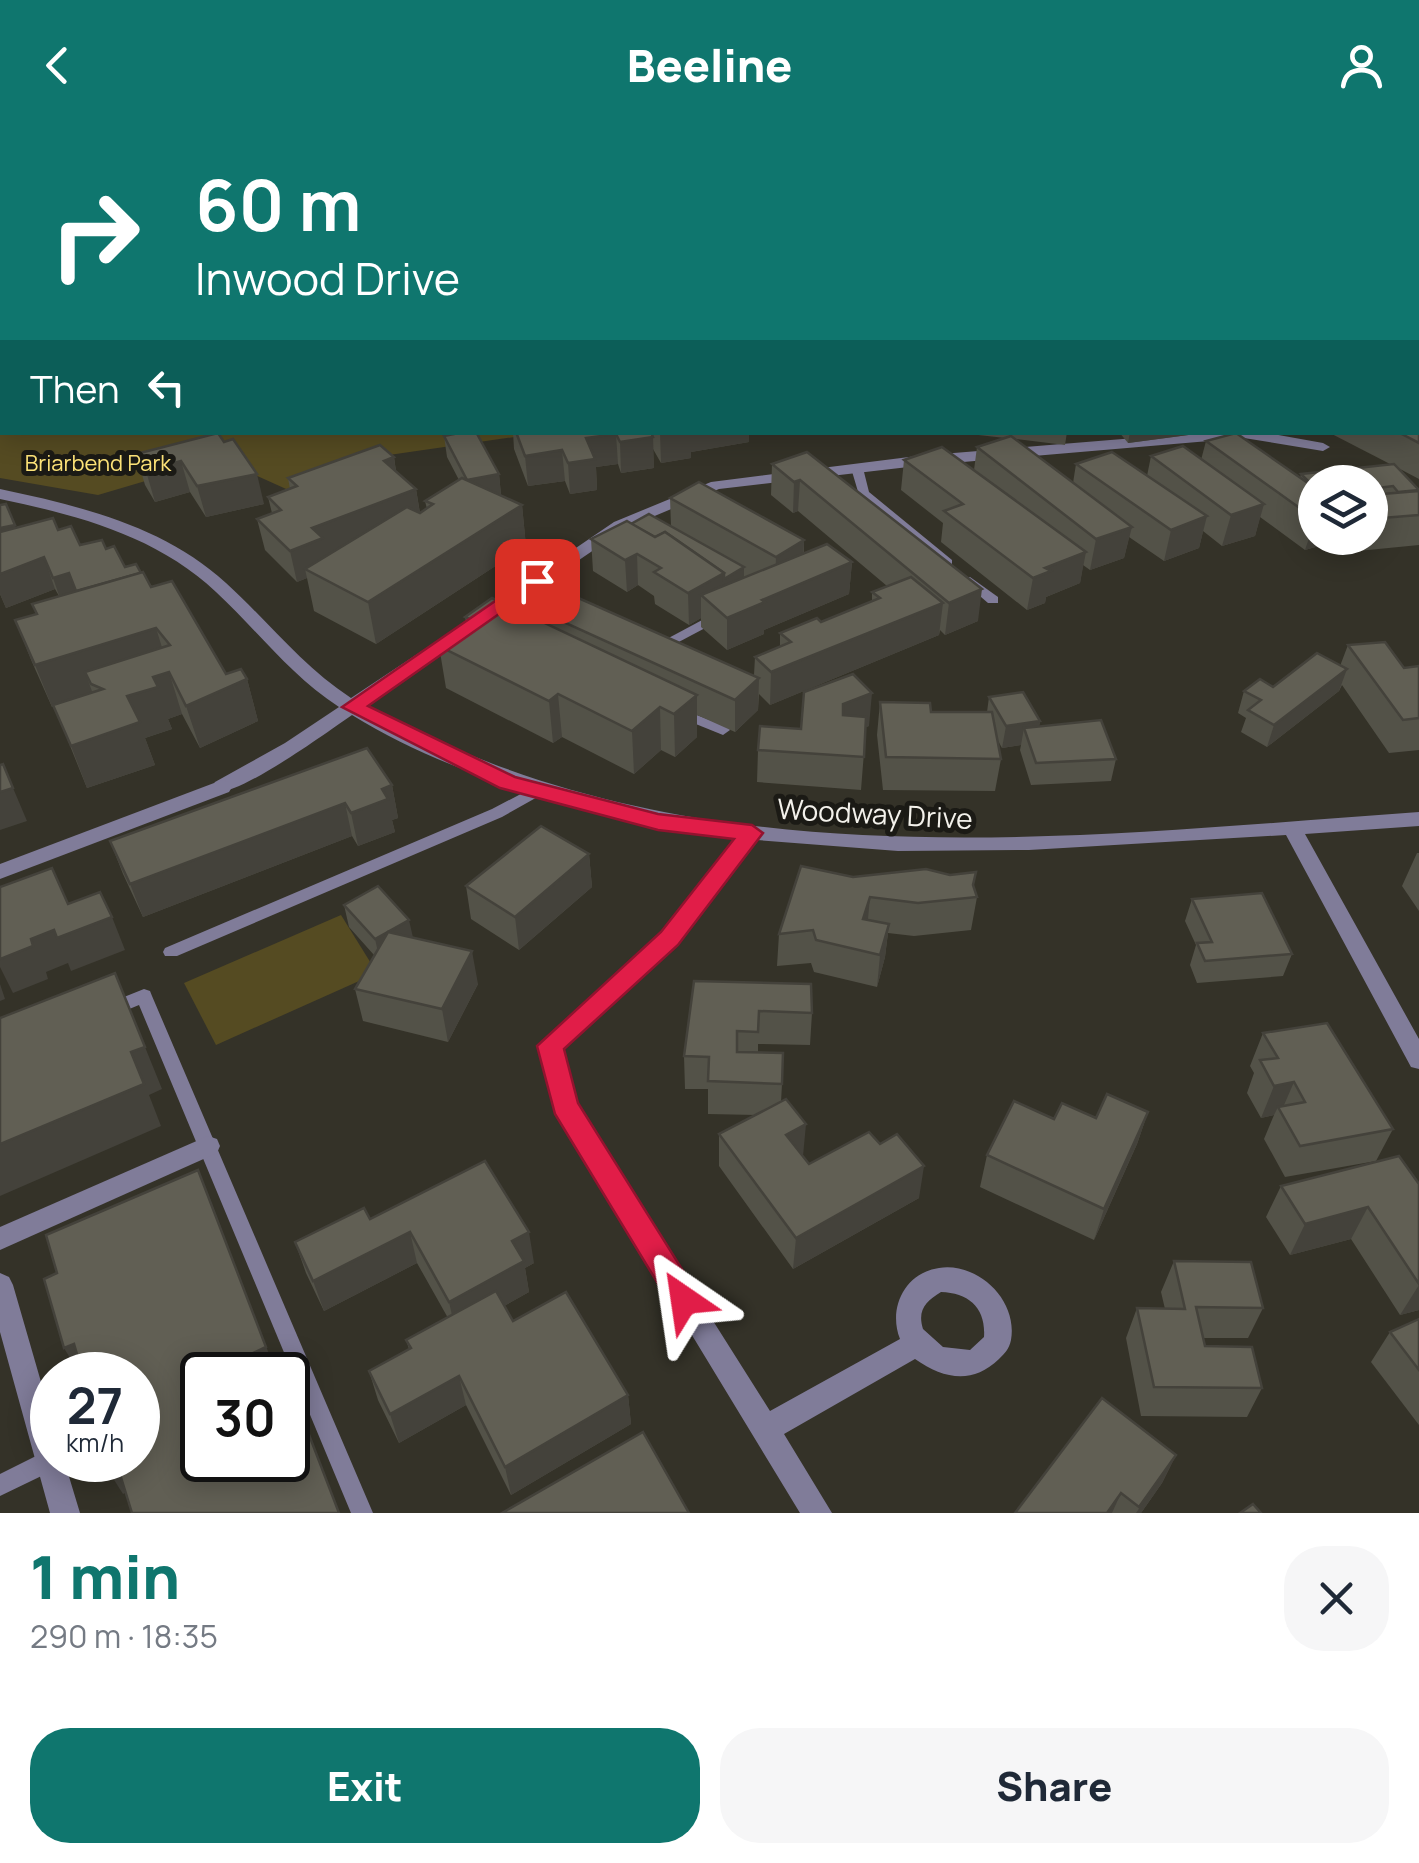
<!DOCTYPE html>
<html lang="en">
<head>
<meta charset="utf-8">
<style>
  body { margin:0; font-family:Manrope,sans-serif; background:#f6f6f7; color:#1f2937; height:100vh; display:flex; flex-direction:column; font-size:38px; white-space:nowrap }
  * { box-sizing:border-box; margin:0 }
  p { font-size:32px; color:#747a83 }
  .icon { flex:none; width:55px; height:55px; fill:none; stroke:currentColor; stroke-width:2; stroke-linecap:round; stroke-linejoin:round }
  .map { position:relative; height:1383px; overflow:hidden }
  .panel { display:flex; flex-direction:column; background:#fff; flex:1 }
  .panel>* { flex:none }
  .banner { position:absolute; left:0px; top:0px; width:1420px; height:305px; box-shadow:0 5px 25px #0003; background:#0f766e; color:#fff; overflow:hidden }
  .tools { position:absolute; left:1298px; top:335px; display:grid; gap:20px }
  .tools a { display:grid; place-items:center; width:90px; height:90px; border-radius:50%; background:#fff; box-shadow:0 5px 25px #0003; font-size:50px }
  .speed { position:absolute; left:30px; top:1222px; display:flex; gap:20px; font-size:50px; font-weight:700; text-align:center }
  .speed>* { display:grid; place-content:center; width:130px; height:130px; border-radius:50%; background:#fff; box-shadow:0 5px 25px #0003; line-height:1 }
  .speed small { font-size:25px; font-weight:400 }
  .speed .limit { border:5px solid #111; border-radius:15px; background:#fff; color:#111 }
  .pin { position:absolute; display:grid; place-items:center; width:85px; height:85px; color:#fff; margin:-42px; border-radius:20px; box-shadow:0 5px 15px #0006 }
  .me { position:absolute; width:110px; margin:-55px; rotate:328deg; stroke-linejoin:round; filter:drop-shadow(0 0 8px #0008) }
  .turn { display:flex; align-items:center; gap:35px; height:210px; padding:0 30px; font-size:45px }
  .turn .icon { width:130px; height:130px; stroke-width:2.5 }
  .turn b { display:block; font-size:70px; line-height:85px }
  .then { display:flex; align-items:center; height:95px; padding:0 30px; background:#0003; gap:20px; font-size:38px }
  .round { display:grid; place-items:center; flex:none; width:105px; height:105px; border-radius:40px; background:#f6f6f7 }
  .head { display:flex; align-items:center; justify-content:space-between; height:170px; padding:0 30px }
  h1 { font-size:60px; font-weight:800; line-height:75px; color:#0f766e }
  .action { display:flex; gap:20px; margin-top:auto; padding:20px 30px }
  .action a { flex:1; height:115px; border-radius:40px; background:#0f766e; color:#fff; font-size:40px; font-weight:800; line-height:115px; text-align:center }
  .action a+a { background:#f6f6f7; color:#1f2937 }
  header { display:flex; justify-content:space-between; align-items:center; height:130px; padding:0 30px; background:#0f766e; color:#fff; font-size:45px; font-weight:800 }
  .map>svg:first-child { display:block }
  .green { fill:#554b22 }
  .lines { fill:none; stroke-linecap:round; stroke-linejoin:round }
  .service { fill:#807c99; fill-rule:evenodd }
  .minor { fill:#807c99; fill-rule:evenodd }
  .tertiary { fill:#807c99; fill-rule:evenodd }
  .wall { fill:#535248 }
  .shaded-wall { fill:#44423b }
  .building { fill:#615f54; stroke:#44423b; stroke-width:2.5 }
  .route { fill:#e11d48; stroke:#92132f; stroke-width:2.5 }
  .labels { text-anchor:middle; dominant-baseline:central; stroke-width:10; stroke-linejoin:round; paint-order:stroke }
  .far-park-label { font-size:22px; fill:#fee479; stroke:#1b1a15 }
  .street-label { font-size:28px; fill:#f3f1eb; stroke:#1b1a15 }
</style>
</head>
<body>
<header><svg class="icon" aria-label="back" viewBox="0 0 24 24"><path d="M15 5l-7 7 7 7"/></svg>Beeline<svg class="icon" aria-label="person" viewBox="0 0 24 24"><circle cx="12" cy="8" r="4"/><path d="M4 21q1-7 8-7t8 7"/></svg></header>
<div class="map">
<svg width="1419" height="1383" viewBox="0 0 1419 1383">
  <rect width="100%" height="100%" fill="#343228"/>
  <g class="green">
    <polygon points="0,223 2,302 542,303 382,326 295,363 220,329 98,365 0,348"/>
    <polygon points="341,785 377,843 216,915 184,853"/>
  </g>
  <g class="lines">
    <g class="service">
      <polygon points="857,335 863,338 869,362 952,430 952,436 944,436 859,365 851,338"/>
      <polygon points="970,447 998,467 998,473 988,473 966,454 966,448"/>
      <polygon points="719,481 725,485 724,488 675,514 670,515 663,511"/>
      <polygon points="681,579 728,597 730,600 723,605 676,586 674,583 676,580"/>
      <polygon points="536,656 543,661 541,665 502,687 177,826 165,826 163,822 165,818 492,679"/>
      <polygon points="144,859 150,861 152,866 373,1383 351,1383 139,875 110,887 104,885 102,880 104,875"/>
      <polygon points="50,1319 52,1320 52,1330 61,1330 58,1338 0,1366 0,1344"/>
    </g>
    <g class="minor">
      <polygon points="937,0 951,0 952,2 939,2"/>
      <polygon points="1208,302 1262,302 1323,313 1330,317 1323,321 1244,308 917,336 719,359 626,398 491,490 485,491 476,486 614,392 711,352 917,326"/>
      <path d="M0 359C80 376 164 396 226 453 269 492 302 536 351 568L455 499H467L470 503 467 507 365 577C397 596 432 610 468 624 767 747 1105 704 1419 682V696L1305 704 1419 909V939L1411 937 1286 705 1029 720 898 721 757 710 677 814 562 919 576 974 770 1281 900 1209C888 1179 904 1143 939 1138 978 1132 1018 1170 1011 1210 1009 1219 1005 1223 999 1229 972 1255 944 1249 915 1229L784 1304 832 1383H800L557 983 538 916 661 802 737 707C607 687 466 655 352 585 329 601 238 667 215 662L212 657 215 652 285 613 339 577C290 545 258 501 216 462 157 406 77 385 0 369ZM941 1162C969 1163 986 1178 984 1207L970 1220 943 1217 923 1199C917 1180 926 1171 941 1162Z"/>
      <polygon points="208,1006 217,1009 220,1016 217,1023 0,1120 0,1097"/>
      <polygon points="0,1143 9,1147 13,1155 52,1290 52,1330 64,1330 80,1383 50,1383 0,1202"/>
    </g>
    <polygon class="tertiary" points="222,650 229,652 232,657 229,662 0,749 0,734"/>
  </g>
  <g class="wall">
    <polygon points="845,0 911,0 916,2 845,2"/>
    <polygon points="1419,285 1419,349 1400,339 1419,359 1419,415 1358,421 1348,408 1370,408 1370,352 1315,352 1315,408 1337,408 1336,411 1305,420 1260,387 1255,406 1222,416 1203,401 1199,418 1164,431 1129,407 1124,428 1090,440 1083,435 1080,453 1046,467 1045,473 1027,480 941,412 943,393 901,360 904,330 974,340 977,317 1005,308 952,302 1067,302 1065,315 1015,309 1073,353 1076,334 1147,346 1151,326 1201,330 1206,311 1300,348 1301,344 1390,334 1328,302 1418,302"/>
    <polygon points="513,302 749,302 749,312 691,322 691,328 661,333 653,319 654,338 621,343 618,334 596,337 597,360 570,364 565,351 528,356 514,319"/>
    <polygon points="1119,302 1211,302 1128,313"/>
    <polygon points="218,303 264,374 206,387 190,362 155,372 145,355 136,324"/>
    <polygon points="444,306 499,344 501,365 500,365 522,375 526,416 376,514 314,481 307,448 297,452 265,420 257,389 272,383 268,367 290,359 288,348 394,327 396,341 416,359 420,383 427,379 425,371 459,350 447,327"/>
    <polygon points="807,322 978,491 945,505 940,500 939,505 770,575 759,564 758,580 735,602 697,585 697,607 675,627 661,620 634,644 562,607 553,613 446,558 439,516 467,496 465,487 516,479 515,470 754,545 755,527 780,517 780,503 821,492 872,472 872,462 887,456 798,381 793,383 771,365 772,334"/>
    <polygon points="670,368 804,410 804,423 852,432 849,464 764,500 764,504 727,520 701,497 701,488 689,495 655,474 654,466 638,455 627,462 593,441 591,409 631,394 671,396"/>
    <polygon points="0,375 16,398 58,400 80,415 106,419 125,437 141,443 226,544 247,549 258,591 200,618 182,584 168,589 172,599 145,608 155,635 87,658 54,576 52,577 32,532 15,490 36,484 32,474 59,466 55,459 6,478 0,464"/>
    <polygon points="1348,515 1404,538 1419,536 1419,620 1389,623 1342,555 1339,561 1267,617 1241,602 1246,588 1238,583 1244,561 1273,557 1340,536"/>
    <polygon points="989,567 1040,591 1039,597 1116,629 1111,651 1031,655 1020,620 1021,615 1002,618 997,609 1001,629 995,661 883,660 877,605 880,572 931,582 987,582"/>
    <polygon points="869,596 866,597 861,660 757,652 758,620 801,599"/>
    <polygon points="392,655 398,688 392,690 395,702 358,716 352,706 143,787 123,744 110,711"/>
    <polygon points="1417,723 1419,723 1419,781 1402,756"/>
    <polygon points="589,724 592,757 519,820 471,789 466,756"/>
    <polygon points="853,747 974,758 977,767 971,800 914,806 888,803 885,827 877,857 814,842 811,833 777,836 779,804"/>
    <polygon points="1192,769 1292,824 1283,846 1197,853 1190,835 1196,815 1185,791"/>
    <polygon points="344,775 413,808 478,854 448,912 363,891 355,859 374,825 349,797"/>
    <polygon points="694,851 812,883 810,915 758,914 758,922 782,954 781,972 803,1026 809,1034 919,1068 793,1139 719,1036 719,1004 756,985 708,984 708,959 685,959 684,926"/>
    <polygon points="1263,903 1393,999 1376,1031 1285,1047 1264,1009 1274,985 1261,988 1247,963 1254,943 1250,936"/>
    <polygon points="1148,982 1137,1014 1094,1110 980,1057 987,1025 1096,988"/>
    <polygon points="1419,1054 1419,1180 1400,1185 1351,1109 1290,1125 1266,1087 1281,1056"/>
    <polygon points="370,1089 534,1133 525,1138 529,1162 504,1176 513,1191 628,1265 631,1294 511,1365 466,1275 399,1313 378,1270 369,1241 409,1219 406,1210 448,1188 417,1133 324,1181 306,1143 295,1112"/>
    <polygon points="1174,1131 1263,1178 1248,1208 1203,1208 1205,1216 1262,1258 1247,1287 1141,1286 1126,1208 1137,1178 1165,1179 1161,1162"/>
    <polygon points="1419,1189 1419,1295 1371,1232 1390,1202"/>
    <polygon points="1176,1325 1162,1353 1141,1383 1015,1383"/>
  </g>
  <g class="shaded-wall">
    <polygon points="328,0 397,0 397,2 318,2"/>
    <polygon points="660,302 749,302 749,312 691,322 691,328 661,333"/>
    <polygon points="1130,302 1211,302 1128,313"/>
    <polygon points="616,304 618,334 596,337 597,360 570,364 568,333 586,308"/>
    <polygon points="653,307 654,338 621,343 620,312"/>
    <polygon points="562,320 565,351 528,356 525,326"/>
    <polygon points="394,327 398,358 384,331"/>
    <polygon points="181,331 190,362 155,372 146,341"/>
    <polygon points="257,344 264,374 206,387 197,356"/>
    <polygon points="499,344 501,365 470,371 467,350"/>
    <polygon points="800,350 798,381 793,383 794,352"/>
    <polygon points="416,359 421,390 305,439 307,448 297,452 290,421 312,398"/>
    <polygon points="1264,374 1255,406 1222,416 1231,385"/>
    <polygon points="522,375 526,416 376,514 368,472"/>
    <polygon points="1207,386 1199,418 1164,431 1171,400"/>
    <polygon points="1315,390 1315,408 1337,408 1336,411 1305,420"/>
    <polygon points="15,395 22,416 0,422 0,398"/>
    <polygon points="1132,397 1124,428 1090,440 1096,409"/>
    <polygon points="804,410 803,441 775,458 776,427"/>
    <polygon points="1086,422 1080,453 1046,467 1045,473 1027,480 1033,448 1045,438"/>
    <polygon points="637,424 638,455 627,462 625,430"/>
    <polygon points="44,427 55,459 6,478 0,464 0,444"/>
    <polygon points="852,432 849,464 764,500 764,504 727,520 727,488 762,470"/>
    <polygon points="744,437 744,458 701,465 701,488 689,495 688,463 724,443"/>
    <polygon points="69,443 80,475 64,480 53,448"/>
    <polygon points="982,459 978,491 945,505 949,473"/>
    <polygon points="943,473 939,505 770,575 771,542"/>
    <polygon points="156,498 169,540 85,542 93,564 52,577 35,535"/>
    <polygon points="1347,539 1339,561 1267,617 1274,595"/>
    <polygon points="169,542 182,584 168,589 172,599 145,608 155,635 87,658 71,616 127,566 153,547"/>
    <polygon points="759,548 758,580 735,602 735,570"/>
    <polygon points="247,549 258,591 200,618 186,576"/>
    <polygon points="872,563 869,596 841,606 843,574"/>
    <polygon points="558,564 562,607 553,613 549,571"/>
    <polygon points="697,565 697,607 675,627 674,584"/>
    <polygon points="660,577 661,620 634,644 632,601"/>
    <polygon points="1040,591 1036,613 1024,598 1021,615 1002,618 1006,596"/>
    <polygon points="392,655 398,688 392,690 395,702 358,716 351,683 382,659"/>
    <polygon points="13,658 27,691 0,700 0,662"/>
    <polygon points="345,673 352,706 143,787 130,754"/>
    <polygon points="589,724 592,757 519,820 515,787"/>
    <polygon points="870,767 867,800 860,821 863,789"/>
    <polygon points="112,787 125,820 71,841 68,833 46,842 48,849 13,863 0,837 0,829 31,809 54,800"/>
    <polygon points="409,790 414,812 380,831 375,809"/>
    <polygon points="889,794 885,827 877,857 880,825"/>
    <polygon points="472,821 478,854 448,912 442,879"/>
    <polygon points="115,843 162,959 149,965 161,996 0,1066 0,1014 131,922"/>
    <polygon points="0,854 5,869 0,871"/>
    <polygon points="1294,952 1281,982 1278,977 1274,985 1261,988 1274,956"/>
    <polygon points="1148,982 1137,1014 1094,1110 1104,1079"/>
    <polygon points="806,994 803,1026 786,1005"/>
    <polygon points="924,1036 919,1068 793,1139 796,1108"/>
    <polygon points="207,1061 274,1237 257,1245 206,1245"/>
    <polygon points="1368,1077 1351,1109 1290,1125 1305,1094"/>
    <polygon points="410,1102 417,1133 324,1181 313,1151"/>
    <polygon points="529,1102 534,1133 525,1138 529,1162 456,1203 449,1172 512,1111"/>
    <polygon points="1419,1155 1419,1180 1400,1185"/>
    <polygon points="74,1214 86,1234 76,1238 64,1218"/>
    <polygon points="459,1246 466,1275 399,1313 390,1284"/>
    <polygon points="628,1265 631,1294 511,1365 505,1337"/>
    <polygon points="1176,1325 1162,1353 1141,1383 1136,1383"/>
    <polygon points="119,1341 131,1360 123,1364 111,1345"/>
    <polygon points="1121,1363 1112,1383 1107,1383"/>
  </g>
  <g class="building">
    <polygon points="287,0 328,0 318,2 302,2 300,1 290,2"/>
    <polygon points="869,0 911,0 916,2 874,2"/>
    <polygon points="1047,0 1093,0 1097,2 1052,2"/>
    <polygon points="1418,284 1419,285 1419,313 1398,302 1418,302"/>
    <polygon points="464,302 476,302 499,344 467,350 444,306"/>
    <polygon points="516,302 651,302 653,307 620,312 616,304 586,308 595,329 568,333 562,320 525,326"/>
    <polygon points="218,303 224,312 233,309 257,344 197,356 181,331 146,341 136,324"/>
    <polygon points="1236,303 1315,358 1315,389 1206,311"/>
    <polygon points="1011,306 1132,397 1096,409 977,317"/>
    <polygon points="380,315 394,327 384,331 416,359 312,398 323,408 290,421 257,389 281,380 268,367 297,356 288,348"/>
    <polygon points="1183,316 1264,374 1231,385 1151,326"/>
    <polygon points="942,317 1086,422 1045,438 1051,441 1033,448 944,381 963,374 904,330"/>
    <polygon points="807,322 982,459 949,473 800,350 794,352 772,334"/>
    <polygon points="1112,322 1207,386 1171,400 1076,334"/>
    <polygon points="1394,334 1419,360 1398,362 1393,356 1370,359 1370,352 1315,352 1315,358 1301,344"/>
    <polygon points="462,348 522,375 368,472 305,439 407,377 420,383 433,374 425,371"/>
    <polygon points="699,352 804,410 776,427 670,368"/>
    <polygon points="1419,361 1419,385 1370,389 1370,365"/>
    <polygon points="6,374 15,395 0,398 0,375"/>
    <polygon points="649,384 744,437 724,449 724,443 665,402 655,407 631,394"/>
    <polygon points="53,388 58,400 71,396 80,415 102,410 106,419 114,416 125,437 136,434 141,443 76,461 69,443 53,448 44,427 0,444 0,402"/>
    <polygon points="627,391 655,407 665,402 724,443 688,463 654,442 661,438 637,424 625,430 591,409"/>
    <polygon points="827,414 852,432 762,470 765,472 727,488 701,465"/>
    <polygon points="143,442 151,457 172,451 226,544 241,539 247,549 186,576 169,542 153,547 158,557 127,566 140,592 71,616 53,575 103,559 91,554 85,542 170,515 156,498 35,535 15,490 37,484 32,474"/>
    <polygon points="911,447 943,473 771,542 755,527 791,512 780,503 817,488 821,492 880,468 872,462"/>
    <polygon points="540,451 759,548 735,570 515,470"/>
    <polygon points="492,468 697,565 674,584 660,577 632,601 558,564 549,571 439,516 474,491 465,487"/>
    <polygon points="1385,512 1404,538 1419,536 1419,588 1403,590 1348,515"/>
    <polygon points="1317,523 1347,539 1274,595 1248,580 1261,570 1244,561 1260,549 1273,557"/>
    <polygon points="853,544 872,563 843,574 843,585 866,587 864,627 758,620 760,596 801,599 804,562"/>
    <polygon points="1023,562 1040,591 1006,596 989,567"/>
    <polygon points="880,572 930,573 931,582 992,582 1001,629 886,627"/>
    <polygon points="1101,590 1116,629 1036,633 1024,598"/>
    <polygon points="367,618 392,655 382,659 388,669 351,683 345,673 130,754 110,711"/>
    <polygon points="3,634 13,658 0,662 0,635"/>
    <polygon points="541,696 589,724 515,787 466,756"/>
    <polygon points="801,736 853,747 926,739 950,745 976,742 973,755 977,767 918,773 870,767 863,789 889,794 880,825 816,810 813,800 779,804"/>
    <polygon points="52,738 68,774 100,762 112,787 57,808 54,800 31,809 33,816 0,829 0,757"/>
    <polygon points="378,756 409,790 375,809 344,775"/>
    <polygon points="1262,763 1292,824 1205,831 1197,813 1212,812 1192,769"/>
    <polygon points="388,802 472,821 442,879 355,859"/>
    <polygon points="115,843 145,917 131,922 144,954 0,1014 0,888"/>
    <polygon points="694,851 811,854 812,883 759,881 758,902 737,901 737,922 783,923 782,954 708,951 709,927 684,926"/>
    <polygon points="1327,893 1393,999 1300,1016 1278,977 1305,972 1294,952 1274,956 1260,930 1278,928 1263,903"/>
    <polygon points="1107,964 1148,982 1104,1079 987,1025 1014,971 1054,989 1062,973 1096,988"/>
    <polygon points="786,969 806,994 786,1005 809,1034 869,1002 880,1014 897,1004 924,1036 796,1108 719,1004"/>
    <polygon points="1399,1026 1419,1054 1419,1154 1368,1077 1305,1094 1281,1056"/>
    <polygon points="485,1031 529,1102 512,1111 524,1131 449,1172 410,1102 313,1151 295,1112 364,1078 370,1089"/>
    <polygon points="198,1040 266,1217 206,1245 202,1245 202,1330 288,1330 288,1250 339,1383 132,1383 119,1341 111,1345 107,1330 138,1330 138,1245 83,1245 74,1214 64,1218 44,1149 57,1143 46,1105"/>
    <polygon points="1174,1131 1251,1132 1263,1178 1196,1177 1205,1216 1252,1217 1262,1258 1154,1257 1137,1178 1185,1179"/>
    <polygon points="496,1161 513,1191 566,1162 628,1265 505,1337 459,1246 390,1284 369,1241 411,1218 406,1210"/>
    <polygon points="1419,1189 1419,1240 1390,1202"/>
    <polygon points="1102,1268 1176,1325 1139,1377 1121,1363 1107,1383 1015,1383"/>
    <polygon points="643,1302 689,1383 502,1383"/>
    <polygon points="1253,1374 1261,1383 1240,1383"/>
  </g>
  <polygon class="route" points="530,447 546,451 368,576 515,647 658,684 752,695 763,703 678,815 564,919 578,973 695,1160 700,1170 695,1180 684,1184 674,1180 555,984 537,916 661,802 734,709 658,700 500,658 342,577"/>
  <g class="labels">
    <g class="far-park-label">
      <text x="98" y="333">Briarbend Park</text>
    </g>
    <g class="street-label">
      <text transform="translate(875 683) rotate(3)">Woodway Drive</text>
    </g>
  </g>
</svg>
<div class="tools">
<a><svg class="icon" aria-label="layers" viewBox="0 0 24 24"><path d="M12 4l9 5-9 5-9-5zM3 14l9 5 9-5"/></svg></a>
</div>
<div class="speed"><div>27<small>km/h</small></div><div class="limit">30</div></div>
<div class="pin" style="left:537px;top:451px;background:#d93025"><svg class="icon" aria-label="arrive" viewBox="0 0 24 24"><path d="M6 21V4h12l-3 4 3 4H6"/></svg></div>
<svg class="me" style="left:684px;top:1170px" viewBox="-20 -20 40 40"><path d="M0-17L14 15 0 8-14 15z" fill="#e11d48" stroke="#fff" stroke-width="4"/></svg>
<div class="banner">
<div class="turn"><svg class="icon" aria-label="right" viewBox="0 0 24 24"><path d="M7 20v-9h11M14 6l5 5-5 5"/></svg><div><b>60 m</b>Inwood Drive</div></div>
<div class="then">Then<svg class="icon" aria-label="left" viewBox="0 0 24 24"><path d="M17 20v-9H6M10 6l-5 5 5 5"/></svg></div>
</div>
</div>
<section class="panel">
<div class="head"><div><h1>1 min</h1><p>290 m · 18:35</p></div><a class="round"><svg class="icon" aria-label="close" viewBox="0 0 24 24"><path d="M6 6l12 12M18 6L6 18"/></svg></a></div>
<div class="action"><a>Exit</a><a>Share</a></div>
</section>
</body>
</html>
